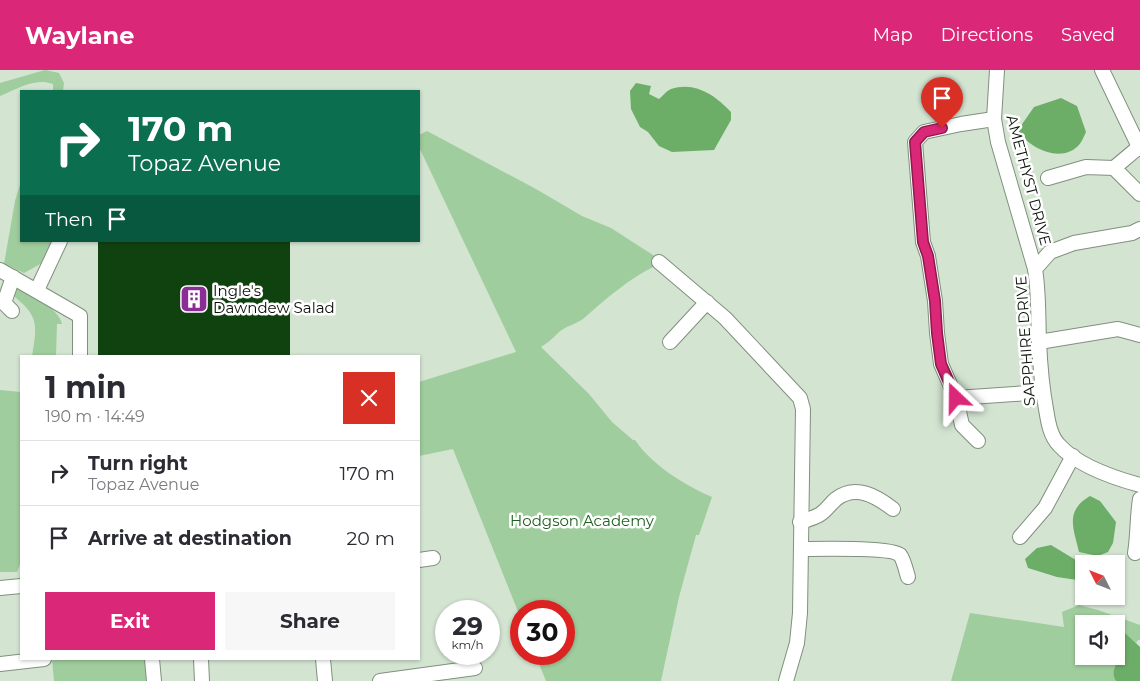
<!DOCTYPE html>
<html lang="en">
<head>
<meta charset="utf-8">
<style>
  body { margin:0; font-family:Montserrat,sans-serif; background:#f7f7f7; color:#2b2b33; height:100vh; display:flex; flex-direction:column; font-size:19px; white-space:nowrap }
  * { box-sizing:border-box; margin:0 }
  p { font-size:16px; color:#7c7c81 }
  .icon { flex:none; width:28px; height:28px; fill:none; stroke:currentColor; stroke-width:2; stroke-linecap:round; stroke-linejoin:round }
  .map { position:relative; flex:1; overflow:hidden }
  .drawer { position:absolute; left:20px; top:285px; width:400px; height:305px; display:flex; flex-direction:column; background:#fff; border-radius:0px; box-shadow:0 1px 4px #0004 }
  .drawer>* { flex:none }
  .banner { position:absolute; left:20px; top:20px; width:400px; height:152px; border-radius:0px; box-shadow:0 1px 4px #0004; background:#0b6e4f; color:#fff; overflow:hidden }
  .needle { width:32px; rotate:312deg }
  .buttons { position:absolute; left:1075px; top:485px; display:grid; gap:10px }
  .buttons a { display:grid; place-items:center; width:50px; height:50px; border-radius:0px; background:#fff; box-shadow:0 1px 4px #0004; font-size:25px }
  .speed { position:absolute; left:435px; top:530px; display:flex; gap:10px; font-size:25px; font-weight:700; text-align:center }
  .speed>* { display:grid; place-content:center; width:65px; height:65px; border-radius:50%; background:#fff; box-shadow:0 1px 4px #0004; line-height:1 }
  .speed small { font-size:12px; font-weight:400 }
  .speed .limit { border:8px solid #d22; background:#fff; color:#111 }
  .pin { position:absolute; display:grid; place-items:center; width:42px; height:42px; color:#fff; margin:-51px -21px; border-radius:50% 50% 50% 0; rotate:-45deg; box-shadow:0 0 5px #0007 }
  .pin .icon { rotate:45deg }
  .me { position:absolute; width:55px; margin:-28px; rotate:337deg; stroke-linejoin:round; filter:drop-shadow(0 0 4px #0008) }
  .turn { display:flex; align-items:center; gap:18px; height:105px; padding:0 25px; font-size:22px }
  .turn .icon { width:65px; height:65px; stroke-width:2.5 }
  .turn b { display:block; font-size:35px; line-height:42px }
  .then { display:flex; align-items:center; height:48px; padding:0 25px; background:#0003; gap:10px; font-size:19px }
  .round { display:grid; place-items:center; flex:none; width:52px; height:52px; border-radius:0px; background:#f7f7f7 }
  .overview { display:flex; align-items:center; justify-content:space-between; height:85px; padding:0 25px }
  h1 { font-size:30px; font-weight:700; line-height:38px }
  .primary-button { display:flex; gap:10px; margin-top:auto; padding:10px 25px }
  .primary-button a { flex:1; height:58px; border-radius:0px; background:#db2777; color:#fff; font-size:20px; font-weight:700; line-height:58px; text-align:center }
  .primary-button a+a { background:#f7f7f7; color:#2b2b33 }
  ul { padding:0; list-style:none }
  li { display:flex; align-items:center; gap:15px; height:65px; padding:0 25px; border-top:1px solid #e1e1e2 }
  li div { flex:1 }
  li b { display:block; font-size:19px }
  li em { font-style:normal }
  header { display:flex; align-items:center; gap:30px; box-sizing:border-box; height:70px; padding:0 25px; background:#db2777; color:#fff }
  header strong { font-size:24px }
  nav { display:flex; gap:28px; margin-inline-start:auto; font-size:18px }
  .map>svg:first-child { display:block }
  .green { fill:#a0cd9d }
  .water { fill:#6cad68 }
  .building { fill:#104210 }
  .lines { fill:none; stroke-linecap:round; stroke-linejoin:round }
  .minor-casing { stroke:#80907e; stroke-width:16 }
  .minor { stroke:#fff; stroke-width:14 }
  .route-casing { stroke:#8e194d; stroke-width:12 }
  .route { stroke:#db2777; stroke-width:9 }
  .labels { text-anchor:middle; dominant-baseline:central; stroke-width:5; stroke-linejoin:round; paint-order:stroke }
  .street-label { font-size:15px; fill:#090f08; stroke:#fff }
  .poi-label { font-size:15px; fill:#090f08; stroke:#fff; text-anchor:start }
  .park-label { font-size:15px; fill:#1f611e; stroke:#fff }
</style>
</head>
<body>
<header>
<strong>Waylane</strong>
<nav><a>Map</a><a>Directions</a><a>Saved</a></nav>
</header>
<div class="map">
<svg width="1140" height="611" viewBox="0 0 1140 611">
  <rect width="100%" height="100%" fill="#d3e4d1"/>
  <g class="green">
    <path d="M45 0 59 3 64 13 63 21H53V14C35 7 17 19 0 26V13Z"/>
    <path d="M427 61 536 119 582 146 611 158 656 187 655 196C628 209 606 229 583 249 576 254 566 256 559 262 552 269 549 272 541 277L589 324 612 352 633 370H635C653 396 683 414 712 427L699 465H696L679 527 661 611H546L535 584H564V541H521V549L453 379 419 386V312L516 282 419 77V65Z"/>
    <polygon points="21,111 21,171 52,171 42,193 24,203 4,194 15,131"/>
    <path d="M15 213C28 221 60 240 62 254H57L56 286H32C38 252 38 245 10 223Z"/>
    <polygon points="0,320 21,322 21,471 20,475 21,492 17,502 0,502"/>
    <path d="M1079 535 1098 540 1140 555V570H1138L1136 573 1123 561 1116 560V554H1084V586H1116V581L1119 585C1117 595 1110 601 1116 611H951L970 543 1064 557 1062 542Z"/>
    <polygon points="52,589 150,589 151,611 54,611"/>
  </g>
  <g class="water">
    <path d="M636 13 651 16 649 24 659 29C663 26 666 21 671 19 695 11 715 25 731 42V50L714 80 672 82 659 76 648 62 640 57 631 39 630 21Z"/>
    <path d="M1061 28 1077 36 1086 62C1084 66 1082 72 1078 76 1061 93 1029 79 1018 60L1034 37Z"/>
    <path d="M1090 426 1100 431 1116 452 1113 473 1108 482 1098 486 1079 482C1073 457 1065 441 1090 426Z"/>
    <polygon points="1051,475 1084,495 1084,511 1057,507 1028,498 1025,489 1037,478"/>
    <path d="M1116 560 1123 561 1140 577V611H1116C1110 601 1117 595 1119 585L1116 581Z"/>
  </g>
  <rect class="building" x="98" y="171" width="192" height="115"/>
  <g class="lines">
    <defs>
      <g id="minor">
        <polyline points="997,0 994,49 998,72 1035,199"/>
        <polyline points="1102,0 1140,79"/>
        <polyline points="1114,98 1139,77"/>
        <polyline points="1048,108 1086,97 1114,98 1140,124"/>
        <path d="M1140 159 1132 163 1074 173 1050 182 1035 199C1039 223 1038 247 1039 271 1040 294 1042 317 1046 339 1048 351 1050 366 1059 375 1077 395 1114 408 1140 415"/>
        <polyline points="659,192 725,248 800,328 803,339 800,543 797,573 786,611"/>
        <polyline points="0,200 80,246 80,286"/>
        <polyline points="37,220 60,171"/>
        <polyline points="12,241 4,233 13,207"/>
        <polyline points="670,272 707,232"/>
        <polyline points="1039,272 1118,259 1140,265"/>
        <polyline points="956,328 1043,322"/>
        <polyline points="978,371 962,355 956,328 941,294 937,263 935,231 928,186 923,172 915,72 924,62 961,54 994,49"/>
        <path d="M800 452C807 450 813 448 819 445 826 441 830 434 836 429 856 414 876 426 893 439"/>
        <polyline points="1020,467 1045,438 1073,386"/>
        <path d="M801 479C816 479 892 477 900 485 904 490 906 501 908 507"/>
        <path d="M1135 483C1138 465 1137 447 1140 429"/>
        <polyline points="419,490 433,488"/>
        <polyline points="0,518 21,516"/>
        <polyline points="152,589 154,611"/>
        <polyline points="201,589 202,611"/>
        <polyline points="323,589 325,611"/>
        <polyline points="0,594 44,589"/>
        <polyline points="380,611 475,598"/>
      </g>
    </defs>
    <use href="#minor" class="minor-casing"/>
    <use href="#minor" class="minor"/>
  </g>
  <g class="lines">
    <defs>
      <polyline id="route" points="942,58 924,62 915,72 923,172 928,186 935,231 937,263 941,294 956,328"/>
    </defs>
    <use href="#route" class="route-casing"/>
    <use href="#route" class="route"/>
  </g>
  <defs>
    <symbol id="building-square" viewBox="-11 -11 22 22"><rect x="-9" y="-9" width="18" height="18" rx="4" fill="#8b2d96" stroke="#fff"/><path d="M-4-6H4V6H1V3H-1V6H-4ZM-2.5-4.3h1.7v1.8h-1.7ZM.8-4.3h1.7v1.8H.8ZM-2.5-1h1.7V.8h-1.7ZM.8-1h1.7V.8H.8Z" fill="#fff"/></symbol>
  </defs>
  <g fill-rule="evenodd">
    <use href="#building-square" x="178" y="213" width="32" height="32"/>
  </g>
  <g class="labels">
    <g class="street-label">
      <text transform="translate(1029 110) rotate(75)">AMETHYST DRIVE</text>
      <text transform="translate(1025 271) rotate(-94)">SAPPHIRE DRIVE</text>
    </g>
    <g class="poi-label">
      <text x="213" y="220">Ingle's<tspan x="213" dy="17">Dawndew Salad</tspan></text>
    </g>
    <g class="park-label">
      <text x="582" y="450">Hodgson Academy</text>
    </g>
  </g>
</svg>
<div class="buttons">
<a><svg class="needle" viewBox="-14 -14 28 28"><path d="M0-13l5 13h-10z" fill="#e53935"/><path d="M0 13l5-13h-10z" fill="#7c7c81"/></svg></a>
<a><svg class="icon" aria-label="sound" viewBox="0 0 24 24"><path d="M4 9h4l5-4v14l-5-4H4zM17 9q2 3 0 6"/></svg></a>
</div>
<div class="speed"><div>29<small>km/h</small></div><div class="limit">30</div></div>
<div class="pin" style="left:942px;top:58px;background:#d93025"><svg class="icon" aria-label="arrive" viewBox="0 0 24 24"><path d="M6 21V4h12l-3 4 3 4H6"/></svg></div>
<svg class="me" style="left:956px;top:328px" viewBox="-20 -20 40 40"><path d="M0-17L14 15 0 8-14 15z" fill="#db2777" stroke="#fff" stroke-width="4"/></svg>
<div class="banner">
<div class="turn"><svg class="icon" aria-label="right" viewBox="0 0 24 24"><path d="M7 20v-9h11M14 6l5 5-5 5"/></svg><div><b>170 m</b>Topaz Avenue</div></div>
<div class="then">Then<svg class="icon" aria-label="arrive" viewBox="0 0 24 24"><path d="M6 21V4h12l-3 4 3 4H6"/></svg></div>
</div>
<section class="drawer">
<div class="overview"><div><h1>1 min</h1><p>190 m · 14:49</p></div><a class="round" style="background:#d93025;color:#fff"><svg class="icon" aria-label="close" viewBox="0 0 24 24"><path d="M6 6l12 12M18 6L6 18"/></svg></a></div>
<ul>
<li><svg class="icon" aria-label="right" viewBox="0 0 24 24"><path d="M7 20v-9h11M14 6l5 5-5 5"/></svg><div><b>Turn right</b><p>Topaz Avenue</p></div><em>170 m</em></li>
<li><svg class="icon" aria-label="arrive" viewBox="0 0 24 24"><path d="M6 21V4h12l-3 4 3 4H6"/></svg><div><b>Arrive at destination</b></div><em>20 m</em></li>
</ul>
<div class="primary-button"><a>Exit</a><a>Share</a></div>
</section>
</div>
</body>
</html>
